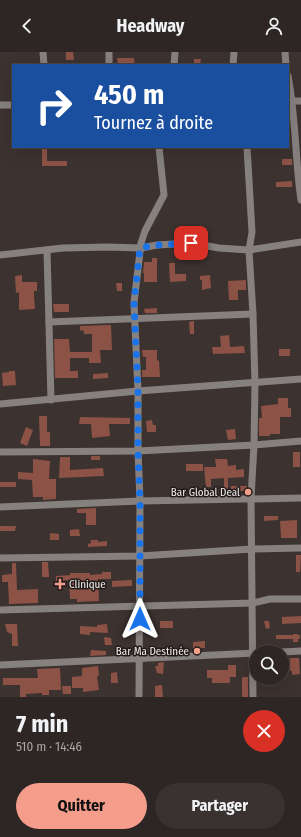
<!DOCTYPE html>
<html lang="fr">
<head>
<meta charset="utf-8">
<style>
  body { margin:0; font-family:"Fira Sans Condensed",sans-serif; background:#393231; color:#f1f3f6; height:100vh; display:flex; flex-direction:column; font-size:15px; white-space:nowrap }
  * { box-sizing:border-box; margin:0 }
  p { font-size:13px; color:#a7a5a6 }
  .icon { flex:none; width:22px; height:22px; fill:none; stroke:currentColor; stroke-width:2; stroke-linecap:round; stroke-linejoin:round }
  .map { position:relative; height:645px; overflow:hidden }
  .panel { display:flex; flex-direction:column; background:#2d2624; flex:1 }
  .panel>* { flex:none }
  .guide { position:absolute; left:12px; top:12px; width:277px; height:84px; border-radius:0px; box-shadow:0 4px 16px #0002,0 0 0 1px #484341; background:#1a4fa0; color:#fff; overflow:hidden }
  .fabs { position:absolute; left:249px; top:593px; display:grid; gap:8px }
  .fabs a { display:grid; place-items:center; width:40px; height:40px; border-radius:50%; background:#2d2624; box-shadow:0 4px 16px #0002,0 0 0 1px #484341; font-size:20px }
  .pin { position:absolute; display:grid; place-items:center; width:34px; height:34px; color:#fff; margin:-17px; border-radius:8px; box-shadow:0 2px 6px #0006 }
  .me { position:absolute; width:44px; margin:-22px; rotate:0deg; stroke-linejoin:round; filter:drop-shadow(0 0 3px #0008) }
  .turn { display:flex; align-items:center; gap:14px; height:84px; padding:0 16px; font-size:18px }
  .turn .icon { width:52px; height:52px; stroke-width:2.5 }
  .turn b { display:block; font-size:28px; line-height:34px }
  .round { display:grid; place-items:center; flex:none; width:42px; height:42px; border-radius:21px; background:#393231 }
  .headline { display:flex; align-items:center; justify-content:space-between; height:68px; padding:0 16px }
  h1 { font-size:24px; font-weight:700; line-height:30px }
  .action { display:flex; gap:8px; margin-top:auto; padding:8px 16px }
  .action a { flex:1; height:46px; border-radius:24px; background:#f49d8b; color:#111; font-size:16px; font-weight:700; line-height:46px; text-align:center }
  .action a+a { background:#393231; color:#f1f3f6 }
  header { display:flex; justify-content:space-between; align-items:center; height:52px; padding:0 16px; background:#2d2624; font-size:18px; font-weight:700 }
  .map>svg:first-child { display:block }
  .building { fill:#8c5245 }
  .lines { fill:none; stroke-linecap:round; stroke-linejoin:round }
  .minor { stroke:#86817f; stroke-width:7 }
  .route { stroke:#1a73e8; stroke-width:7; stroke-dasharray:0 12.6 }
  .poi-dot { fill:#f49d8b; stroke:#201b1a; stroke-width:1.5 }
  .labels { text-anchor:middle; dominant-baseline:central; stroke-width:3; stroke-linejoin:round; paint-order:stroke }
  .poi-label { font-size:11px; fill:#f3ecea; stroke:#201b1a; text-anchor:end }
</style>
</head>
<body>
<header><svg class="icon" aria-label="back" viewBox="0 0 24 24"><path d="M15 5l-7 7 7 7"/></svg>Headway<svg class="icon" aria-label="person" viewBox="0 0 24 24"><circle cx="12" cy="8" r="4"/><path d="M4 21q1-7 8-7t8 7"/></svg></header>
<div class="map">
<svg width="301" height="645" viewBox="0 0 301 645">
  <rect width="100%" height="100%" fill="#3c3230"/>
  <g class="building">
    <polygon points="66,0 73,0 74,8 66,8"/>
    <polygon points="117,6 134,6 135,13 118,13"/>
    <polygon points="194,7 201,7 200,13 194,13"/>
    <polygon points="42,96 47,96 47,109 67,109 67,114 42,114"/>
    <rect x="282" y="107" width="10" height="6"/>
    <polygon points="292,129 292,135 276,135 276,130"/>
    <polygon points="152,206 157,206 157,230 144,230 144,221 143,221 144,210 152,210"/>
    <polygon points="169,211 175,211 175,222 186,222 186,229 170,230"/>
    <polygon points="22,223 22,230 37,230 37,239 34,239 34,244 35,257 19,258 19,240 16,241 15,224"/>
    <polygon points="210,223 211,236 202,238 202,228 200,228 200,224"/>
    <polygon points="246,228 246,238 238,238 238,248 229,248 228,229"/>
    <polygon points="116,231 122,231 122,239 117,239"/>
    <polygon points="53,252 69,252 69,260 54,260"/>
    <polygon points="157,256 157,261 145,261 144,257"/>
    <polygon points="194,269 194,282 190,282 189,270"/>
    <polygon points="111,273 112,298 100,298 101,311 89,311 89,306 70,306 70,319 78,319 78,326 55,326 54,287 69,287 70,300 92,300 92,282 84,282 84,279 80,278 80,274"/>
    <polygon points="229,283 230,295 244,294 245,301 213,302 212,295 221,295 220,284"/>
    <rect x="279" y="297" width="11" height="7"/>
    <polygon points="142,298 157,298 157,309 159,308 160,325 142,325 142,318 146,318 146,305 143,305"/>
    <polygon points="9,319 15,319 16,333 3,334 2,321 9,320"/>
    <polygon points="108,321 108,326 93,327 93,322"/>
    <polygon points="278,346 288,346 288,356 291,356 291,365 280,365 280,382 270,382 270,384 259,384 259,366 262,366 261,354 278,352"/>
    <polygon points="39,364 47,364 47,380 50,380 50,394 40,394"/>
    <polygon points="80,365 130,366 130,372 109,372 110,384 92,386 91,372 79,372"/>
    <polygon points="152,368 153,373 156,373 156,380 147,380 146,369"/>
    <polygon points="26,375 33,378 27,394 20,391"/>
    <polygon points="235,377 236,387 228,388 226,378"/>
    <rect x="293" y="400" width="7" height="15"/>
    <rect x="91" y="404" width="9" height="4"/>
    <polygon points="60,405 70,405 70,418 103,416 104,424 59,426"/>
    <polygon points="33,407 50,409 49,427 56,427 56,447 43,448 43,445 33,445 32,428 18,427 18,420 33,421"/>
    <polygon points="215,407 227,407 228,414 236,413 236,418 244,417 244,425 228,426 228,437 224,437 224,426 211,427 211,435 206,435 204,415 216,415"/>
    <rect x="186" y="412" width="17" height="7"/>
    <rect x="0" y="430" width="16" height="5"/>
    <polygon points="231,434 247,434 246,439 231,439"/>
    <polygon points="96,456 96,473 86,473 86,461 77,461 77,457"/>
    <polygon points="264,464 278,464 278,468 264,469"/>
    <polygon points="297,468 297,486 281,486 280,469"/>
    <polygon points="0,474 16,474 15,479 0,479"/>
    <polygon points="79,477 80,484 70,484 70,478"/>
    <polygon points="50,481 59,482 59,488 50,488"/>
    <polygon points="91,488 98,488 98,490 107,489 107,494 88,495 88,492 91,491"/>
    <polygon points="296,503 301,503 300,520 296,520"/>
    <polygon points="42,510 48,510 49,525 42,525"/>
    <polygon points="12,511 16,511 17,538 38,537 38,551 9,552 8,530 2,530 2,523 12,522"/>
    <polygon points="102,520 111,520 111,527 98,527 99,549 77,550 77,547 70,547 69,528 56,529 56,524 70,523 70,521 90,521 90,523 102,522"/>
    <polygon points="132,528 132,534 112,535 112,529"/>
    <polygon points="301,564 301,571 282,572 282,565"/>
    <rect x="160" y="569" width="13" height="7"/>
    <polygon points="264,569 269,569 270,576 266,577"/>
    <polygon points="5,572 17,572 18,594 12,594 12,582 7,580"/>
    <polygon points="107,572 108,581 90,580 90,583 80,582 80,574 97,575 97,573"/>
    <polygon points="293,582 298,582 298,583 300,583 300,587 298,587 298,590 293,590 293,587 276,587 276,583 293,583"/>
    <polygon points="104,585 111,586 112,593 105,593"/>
    <polygon points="205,589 205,596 199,596 199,599 193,599 193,590"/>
    <polygon points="91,598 106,599 106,603 90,604"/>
    <polygon points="290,606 299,606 300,622 292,623 292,619 290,619"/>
    <polygon points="164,610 163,622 157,621 155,614 158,614 158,611"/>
    <polygon points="228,613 236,613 236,625 230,625 230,631 212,631 212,626 207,626 207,618 228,618"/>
    <polygon points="98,614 99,624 97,624 99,638 83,640 83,636 72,636 72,625 82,624 82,616"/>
    <polygon points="60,616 61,638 49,638 49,643 42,643 42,641 26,642 26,645 20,645 20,633 3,633 3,626 38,626 37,617"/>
    <polygon points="117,620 118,631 111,631 111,621"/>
    <rect x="242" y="625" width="6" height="20"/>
    <polygon points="162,633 163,645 155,645 155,634"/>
    <polygon points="62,634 71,634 71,642 63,642"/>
  </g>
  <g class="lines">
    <g class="minor">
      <polyline points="43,0 44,13"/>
      <polyline points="285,0 286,13"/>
      <polyline points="109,13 109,0"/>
      <polyline points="174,13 175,0"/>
      <polyline points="233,13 234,0"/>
      <path d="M288 24C296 65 295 107 301 148"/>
      <polyline points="288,49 301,49"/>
      <polyline points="0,53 13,53"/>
      <polyline points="247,95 252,180 249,198 253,262 255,332 254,393 301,389"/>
      <polyline points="47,198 51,348"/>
      <polyline points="0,203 63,196 107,195 141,196 157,193 191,191 219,196 249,198 301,190"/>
      <polyline points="49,270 253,262"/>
      <polyline points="0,352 138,339 301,327"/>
      <polyline points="0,400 138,399 254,393 251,446 253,645"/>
      <polyline points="0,455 140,449 301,446"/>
      <polyline points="0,506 140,504 252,497 301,496"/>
      <polyline points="0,558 253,551 270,547 301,547"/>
      <polyline points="282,600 301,599"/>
      <polyline points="0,613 256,601"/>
      <polyline points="139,645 140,449 138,399 138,339 134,251 141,191 145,179 164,143 159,95"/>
    </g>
  </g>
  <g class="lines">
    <polyline class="route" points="140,567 140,449 138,399 138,339 134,251 140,196 157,193 191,191"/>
  </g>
  <g class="poi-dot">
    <circle cx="248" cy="440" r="4"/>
    <path d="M58 526h4v4h4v4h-4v4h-4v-4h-4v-4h4z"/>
    <circle cx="197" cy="599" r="4"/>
  </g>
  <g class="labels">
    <g class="poi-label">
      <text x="240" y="440">Bar Global Deal</text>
      <text x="69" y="532" text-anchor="start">Clinique</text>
      <text x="189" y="599">Bar Ma Destinée</text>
    </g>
  </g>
</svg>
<div class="fabs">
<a><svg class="icon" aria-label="search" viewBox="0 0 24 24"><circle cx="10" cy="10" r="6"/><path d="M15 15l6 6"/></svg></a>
</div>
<div class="pin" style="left:191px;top:191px;background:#d93025"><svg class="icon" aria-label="arrive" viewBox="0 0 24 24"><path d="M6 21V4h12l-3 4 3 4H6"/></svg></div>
<svg class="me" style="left:140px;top:567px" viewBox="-20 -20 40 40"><path d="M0-17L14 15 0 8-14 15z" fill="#1a73e8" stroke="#fff" stroke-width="4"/></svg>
<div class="guide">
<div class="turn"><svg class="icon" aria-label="right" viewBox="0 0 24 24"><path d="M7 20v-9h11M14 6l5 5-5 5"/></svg><div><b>450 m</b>Tournez à droite</div></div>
</div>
</div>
<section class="panel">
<div class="headline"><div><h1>7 min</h1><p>510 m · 14:46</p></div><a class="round" style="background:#d93025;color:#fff"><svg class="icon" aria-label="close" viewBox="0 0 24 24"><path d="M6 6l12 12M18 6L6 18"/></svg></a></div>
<div class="action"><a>Quitter</a><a>Partager</a></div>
</section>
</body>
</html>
